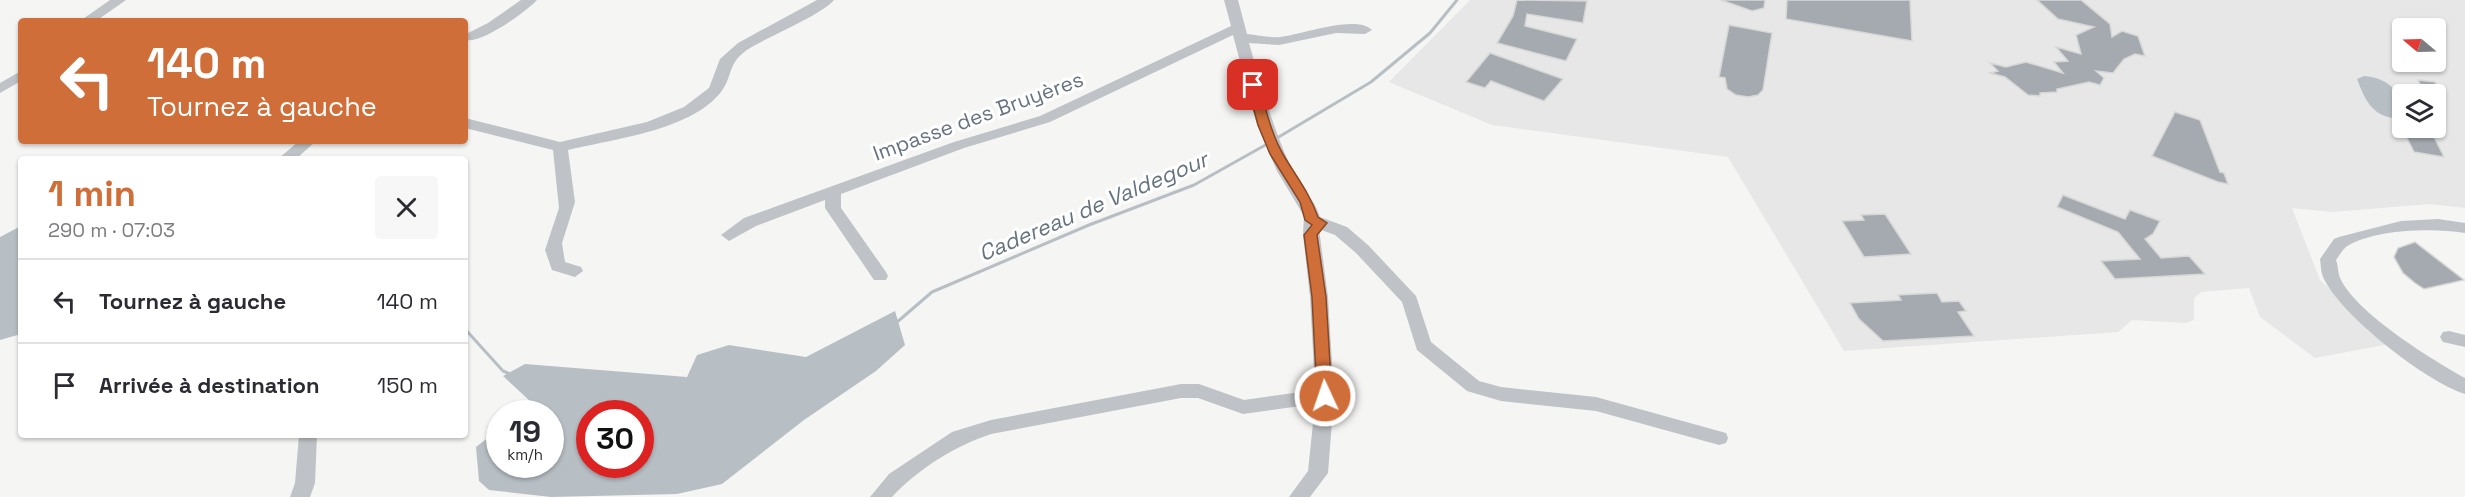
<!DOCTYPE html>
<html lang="fr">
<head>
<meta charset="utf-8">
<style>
  body { margin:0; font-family:"Space Grotesk",sans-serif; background:#f7f7f7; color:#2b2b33; height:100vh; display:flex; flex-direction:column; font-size:22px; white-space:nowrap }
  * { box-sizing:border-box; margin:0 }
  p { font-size:20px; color:#7c7c81 }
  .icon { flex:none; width:33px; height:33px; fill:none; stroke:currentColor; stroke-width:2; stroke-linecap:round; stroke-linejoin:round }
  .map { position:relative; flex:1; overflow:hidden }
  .drawer { position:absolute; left:18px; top:156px; width:450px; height:282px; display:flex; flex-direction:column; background:#fff; border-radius:6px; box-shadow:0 2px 4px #0004 }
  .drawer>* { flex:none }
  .banner { position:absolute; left:18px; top:18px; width:450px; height:126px; border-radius:6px; box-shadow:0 2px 4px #0004; background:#d06e39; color:#fff; overflow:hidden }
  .needle { width:39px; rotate:289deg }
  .fabs { position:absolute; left:2392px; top:18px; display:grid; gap:12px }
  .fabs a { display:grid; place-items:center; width:54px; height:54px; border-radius:6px; background:#fff; box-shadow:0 2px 4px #0004; font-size:30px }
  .speed { position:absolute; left:486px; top:400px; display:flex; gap:12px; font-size:30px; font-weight:700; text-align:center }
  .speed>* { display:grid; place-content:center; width:78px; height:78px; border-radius:50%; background:#fff; box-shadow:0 2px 4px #0004; line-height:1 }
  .speed small { font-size:15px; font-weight:400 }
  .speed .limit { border:9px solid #d22; background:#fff; color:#111 }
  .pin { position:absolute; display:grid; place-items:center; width:51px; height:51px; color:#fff; margin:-26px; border-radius:12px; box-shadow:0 3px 9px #0006 }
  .me { position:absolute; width:66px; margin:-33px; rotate:357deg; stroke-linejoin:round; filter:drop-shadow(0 0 4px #0008) }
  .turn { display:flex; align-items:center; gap:21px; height:126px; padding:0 30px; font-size:27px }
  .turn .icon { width:78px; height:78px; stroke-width:2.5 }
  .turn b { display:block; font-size:42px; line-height:51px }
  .round { display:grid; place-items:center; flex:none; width:63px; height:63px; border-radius:6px; background:#f7f7f7 }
  .head { display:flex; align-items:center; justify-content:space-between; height:102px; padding:0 30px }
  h1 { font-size:36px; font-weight:700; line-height:45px; color:#d06e39 }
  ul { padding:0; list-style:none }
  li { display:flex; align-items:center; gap:18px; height:84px; padding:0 30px; border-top:2px solid #e1e1e2 }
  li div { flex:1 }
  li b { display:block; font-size:22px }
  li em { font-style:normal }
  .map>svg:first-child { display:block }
  .built { fill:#e6e7e6; fill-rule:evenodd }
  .water { fill:#b7bfc5; fill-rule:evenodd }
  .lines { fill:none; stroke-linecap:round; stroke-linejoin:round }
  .stream { stroke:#b7bfc5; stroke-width:3 }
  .building { fill:#a4aab0; stroke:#d7d7d5; stroke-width:1.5 }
  .minor { fill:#bfc2c6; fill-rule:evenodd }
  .route { fill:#d06e39; stroke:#874825; stroke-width:1.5 }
  .labels { text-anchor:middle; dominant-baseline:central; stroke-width:6; stroke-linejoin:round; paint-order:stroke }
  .street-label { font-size:21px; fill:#687381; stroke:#fff }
  .water-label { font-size:22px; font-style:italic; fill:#64737d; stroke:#fff }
</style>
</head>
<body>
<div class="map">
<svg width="2465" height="497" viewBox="0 0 2465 497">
  <rect width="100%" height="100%" fill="#f5f6f3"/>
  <path class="built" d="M1470 0H2465V208L2429 204 2333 212 2292 208 2320 280 2389 344 2315 358 2260 317 2249 288 2201 292 2194 298V320L2186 323 2132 320 2118 332 1844 351 1728 157 1492 125 1389 82ZM2403 28H2436V62H2403ZM2403 94H2436V128H2403Z"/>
  <g class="water">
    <path d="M2364 76C2386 77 2411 95 2394 118 2372 116 2364 98 2357 79Z"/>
    <polygon points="21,226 21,334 0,340 0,237"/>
    <path d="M895 311 905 345 876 371 804 420 722 484 677 494 551 497 489 490 479 481 476 447 499 429 500 465H550V414H518L531 402 503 376 525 364 687 377 697 355 729 345 806 357ZM590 414H640V465H590Z"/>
  </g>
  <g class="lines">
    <g class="stream">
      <polyline points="1277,138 1371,82 1430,33 1457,0"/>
      <polyline points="896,323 932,292 1089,225 1194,185 1269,143"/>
      <polyline points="465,329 503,371 510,374"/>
    </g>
  </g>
  <g class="building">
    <polygon points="1517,0 1587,1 1583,23 1527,14 1525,26 1577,39 1566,61 1497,43 1513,16"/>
    <polygon points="1721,0 1765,0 1764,8 1752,11"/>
    <polygon points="1787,0 1910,0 1912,41 1786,19"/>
    <polygon points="2037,0 2081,0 2110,24 2112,37 2122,31 2138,36 2145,56 2135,54 2124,59 2113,73 2096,71 2104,78 2100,85 2089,82 2057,89 2057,92 2040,93 2040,96 2028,95 2005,77 1990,73 1998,71 1990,63 2006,67 2026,62 2063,73 2054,62 2068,61 2056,47 2081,54 2076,35 2094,27 2058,19"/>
    <polygon points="1729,25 1772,33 1763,90 1758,95 1748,97 1736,95 1727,89 1725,78 1719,77"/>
    <polygon points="1490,53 1563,79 1544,101 1491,81 1485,88 1466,82"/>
    <polygon points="2418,80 2435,82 2442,97 2425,94"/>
    <polygon points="2175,112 2200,120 2220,172 2224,173 2228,184 2218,182 2152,156"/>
    <polygon points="2401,126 2425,130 2428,136 2434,137 2444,157 2414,152"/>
    <polygon points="2063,195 2125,219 2130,210 2160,221 2153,234 2145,239 2161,258 2189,256 2205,274 2115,279 2101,261 2140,259 2118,232 2057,207"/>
    <polygon points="1885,214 1911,254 1864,257 1842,221 1864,220 1861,215"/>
    <polygon points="2415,242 2464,280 2424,289 2415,283 2403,273 2394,257 2398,248"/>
    <polygon points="1937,293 1942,302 1959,301 1966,311 1958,312 1974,336 1883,341 1859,319 1850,303 1901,300 1898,295"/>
  </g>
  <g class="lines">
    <g class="minor">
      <polygon points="110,0 126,0 96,21 80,21"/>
      <path d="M521 0H537C526 12 481 44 466 40V34L488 23Z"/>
      <path d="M817 0H834C821 15 770 36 750 48 726 63 734 75 721 92 690 131 613 139 568 150L575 202 562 243 565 262 581 267 583 271 575 277 552 270 545 250 559 208 553 150 465 128V118L560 142 647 122 684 107 709 88 720 59 738 43Z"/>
      <path d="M1224 0H1238L1247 34C1258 35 1269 38 1280 37 1301 35 1356 14 1372 30L1365 34 1336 33 1279 45 1249 43C1261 85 1272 125 1290 165 1299 184 1314 198 1320 217L1347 227 1368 245 1416 296 1431 342 1479 381 1501 387 1596 397 1726 433 1728 438 1726 443 1719 445 1596 411 1501 401 1467 391 1417 350 1402 302 1356 253 1335 235 1319 229 1328 297 1334 396 1328 473 1310 497H1289L1308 471 1315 404 1243 414 1198 398H1181L991 434C955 446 918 469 892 497H870L889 474 952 432 991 420 1181 384H1199L1244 400 1315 390 1310 297 1303 235 1304 216 1277 171 1257 125 1233 35 1050 122 964 148 841 194V208L886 272 888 276 886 280H874L825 208V200L756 226 729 241 721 235 744 218 954 142 1040 116 1231 26Z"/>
      <polygon points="21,71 21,81 0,93 0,83"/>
      <polygon points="299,141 316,141 296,159 278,159"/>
      <path d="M2438 219 2465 223V233C2432 228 2379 229 2349 245 2343 248 2340 255 2336 260 2338 265 2338 273 2340 278 2356 313 2431 359 2465 378V394C2425 381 2345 318 2325 281 2321 275 2321 266 2320 259L2334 239 2339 237 2401 221Z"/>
      <polygon points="2449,331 2465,335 2465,347 2443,342 2440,337 2443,332"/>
      <polygon points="299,435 317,435 315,483 310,497 290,497 295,483"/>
    </g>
  </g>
  <path class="route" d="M1253 81 1259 85C1266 109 1271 134 1284 156 1296 176 1310 194 1318 217L1327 223 1317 235 1326 297 1332 396 1325 402 1317 396 1312 297 1304 235 1312 225 1305 220 1300 202 1270 154 1258 125 1247 85Z"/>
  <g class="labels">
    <g class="street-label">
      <text transform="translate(978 116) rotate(-20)">Impasse des Bruyères</text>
    </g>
    <g class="water-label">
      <text transform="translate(1093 206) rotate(-23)">Cadereau de Valdegour</text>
    </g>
  </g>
</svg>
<div class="fabs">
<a><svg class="needle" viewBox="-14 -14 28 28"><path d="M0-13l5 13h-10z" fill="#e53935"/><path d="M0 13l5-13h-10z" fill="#7c7c81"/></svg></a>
<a><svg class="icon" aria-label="layers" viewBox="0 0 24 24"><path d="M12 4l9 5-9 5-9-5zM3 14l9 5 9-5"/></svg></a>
</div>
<div class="speed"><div>19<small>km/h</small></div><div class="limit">30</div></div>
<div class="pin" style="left:1253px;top:85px;background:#d93025"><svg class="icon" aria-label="arrive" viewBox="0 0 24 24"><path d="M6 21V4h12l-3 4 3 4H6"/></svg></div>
<svg class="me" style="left:1325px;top:396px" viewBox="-20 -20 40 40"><circle r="17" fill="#d06e39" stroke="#fff" stroke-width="3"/><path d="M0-11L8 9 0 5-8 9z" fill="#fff"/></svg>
<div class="banner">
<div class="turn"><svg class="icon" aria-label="left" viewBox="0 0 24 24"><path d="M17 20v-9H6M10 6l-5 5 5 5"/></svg><div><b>140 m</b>Tournez à gauche</div></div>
</div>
<section class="drawer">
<div class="head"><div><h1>1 min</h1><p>290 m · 07:03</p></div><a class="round"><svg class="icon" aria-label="close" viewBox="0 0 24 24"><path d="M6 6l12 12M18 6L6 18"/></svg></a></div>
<ul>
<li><svg class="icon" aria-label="left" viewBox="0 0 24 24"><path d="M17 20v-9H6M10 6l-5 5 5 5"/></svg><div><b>Tournez à gauche</b></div><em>140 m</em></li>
<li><svg class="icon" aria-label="arrive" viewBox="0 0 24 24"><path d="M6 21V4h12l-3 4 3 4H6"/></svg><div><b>Arrivée à destination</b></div><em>150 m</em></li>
</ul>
</section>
</div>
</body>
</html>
